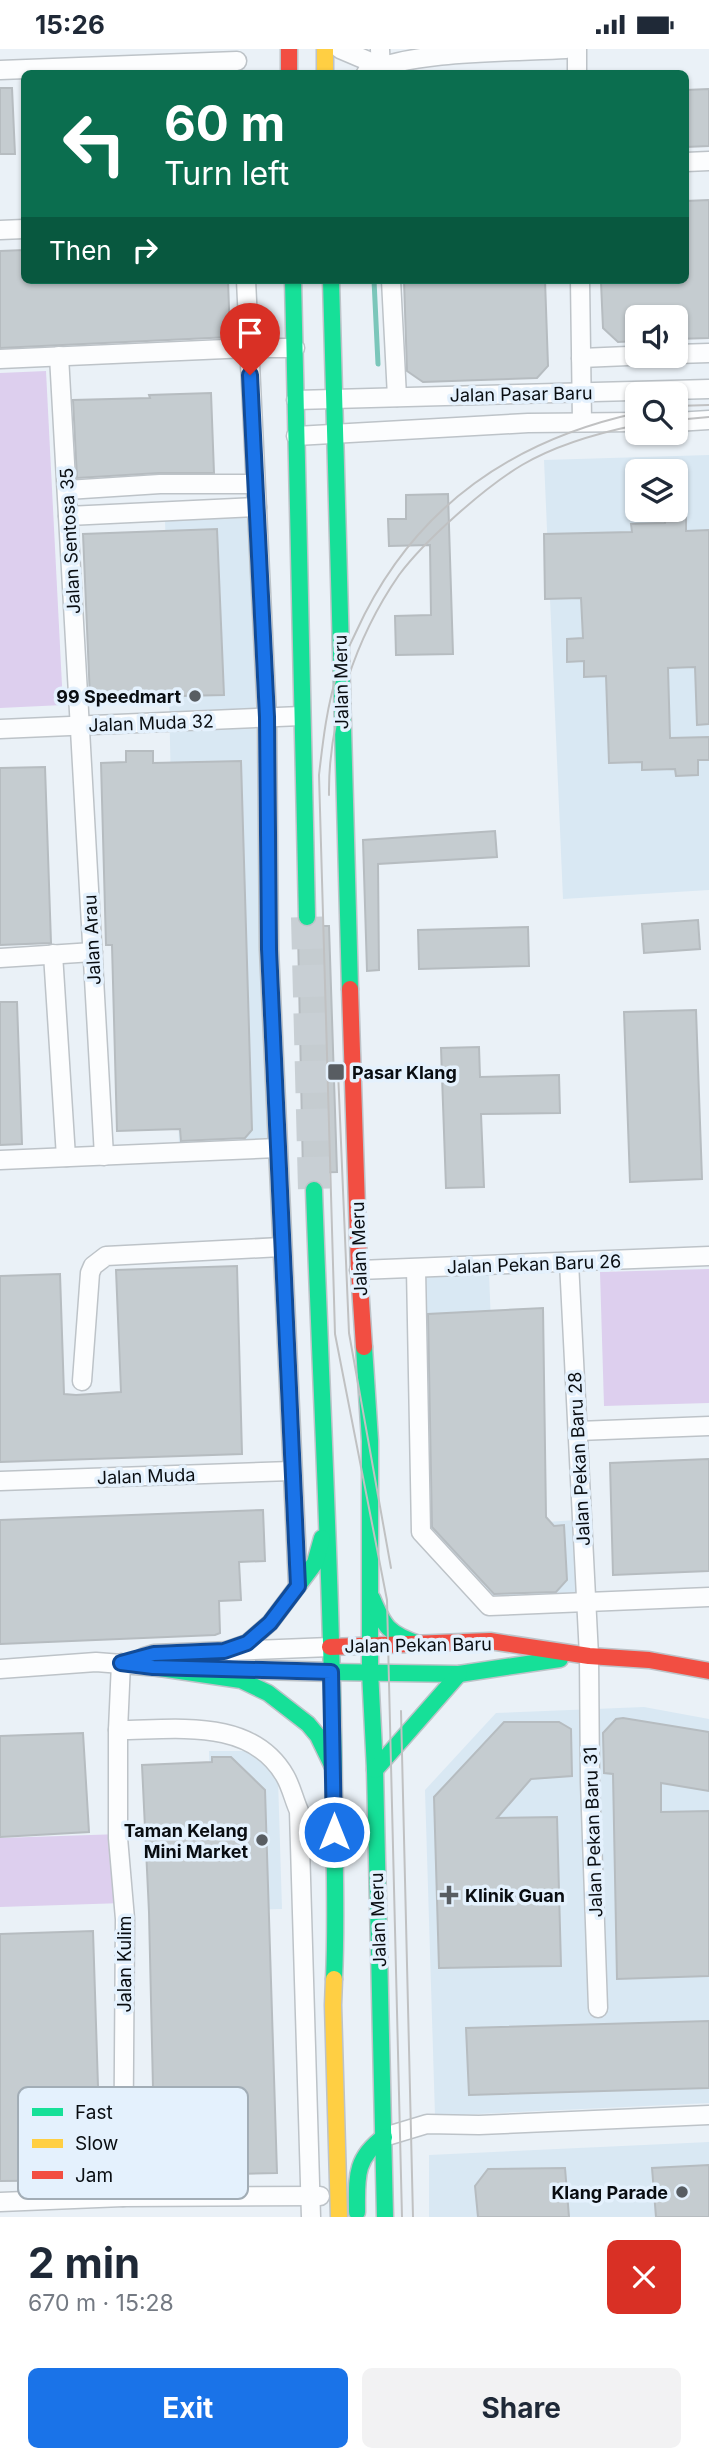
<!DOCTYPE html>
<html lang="en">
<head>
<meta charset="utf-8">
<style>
  body { margin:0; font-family:Inter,sans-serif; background:#f2f2f3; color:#1f2937; height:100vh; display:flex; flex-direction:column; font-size:26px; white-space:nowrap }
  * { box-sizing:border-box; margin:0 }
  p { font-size:23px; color:#747a83 }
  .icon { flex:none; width:38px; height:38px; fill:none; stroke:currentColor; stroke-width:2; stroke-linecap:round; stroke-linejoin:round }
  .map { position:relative; height:2168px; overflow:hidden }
  .details { display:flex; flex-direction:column; background:#fff; flex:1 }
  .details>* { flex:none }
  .banner { position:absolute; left:21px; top:21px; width:668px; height:214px; border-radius:10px; box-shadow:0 2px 5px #0004; background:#0b6e4f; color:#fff; overflow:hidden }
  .fabs { position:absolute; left:625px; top:256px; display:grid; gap:14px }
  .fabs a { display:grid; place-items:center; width:63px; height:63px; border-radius:10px; background:#fff; box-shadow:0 2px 5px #0004; font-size:35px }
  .pin { position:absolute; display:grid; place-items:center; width:60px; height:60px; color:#fff; margin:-72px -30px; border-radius:50% 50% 50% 0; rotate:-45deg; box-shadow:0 0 7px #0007 }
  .pin .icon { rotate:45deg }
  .me { position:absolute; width:77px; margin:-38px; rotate:0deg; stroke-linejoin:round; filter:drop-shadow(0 0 5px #0008) }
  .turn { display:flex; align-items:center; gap:24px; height:147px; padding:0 28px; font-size:32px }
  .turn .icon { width:91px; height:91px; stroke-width:2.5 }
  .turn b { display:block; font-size:49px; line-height:60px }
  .then { display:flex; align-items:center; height:66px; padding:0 28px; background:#0003; gap:14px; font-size:26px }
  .round { display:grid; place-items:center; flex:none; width:74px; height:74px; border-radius:10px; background:#f2f2f3 }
  .headline { display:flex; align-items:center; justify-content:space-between; height:119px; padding:0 28px }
  h1 { font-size:42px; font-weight:700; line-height:52px }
  .cta { display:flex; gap:14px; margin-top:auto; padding:14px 28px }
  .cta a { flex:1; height:80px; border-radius:10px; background:#1a73e8; color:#fff; font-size:28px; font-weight:700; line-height:80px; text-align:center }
  .cta a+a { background:#f2f2f3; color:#1f2937 }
  .status { display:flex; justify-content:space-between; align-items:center; height:49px; padding:0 35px; background:#fff; direction:ltr }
  .status svg { height:19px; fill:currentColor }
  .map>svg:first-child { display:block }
  .built { fill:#d9e8f3; fill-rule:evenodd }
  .green { fill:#ddcfee }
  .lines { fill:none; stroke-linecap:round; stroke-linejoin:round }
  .stream { stroke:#7bc6ba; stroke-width:5 }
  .building { fill:#c5ccd0; stroke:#b6bcc0; stroke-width:2 }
  .highway-tunnel { stroke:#c8cfd4; stroke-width:32; stroke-dasharray:32 16; stroke-linecap:butt }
  .street-casing { stroke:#bdc3c8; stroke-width:21 }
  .fast-casing { stroke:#bdc3c8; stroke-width:19 }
  .slow-casing { stroke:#bdc3c8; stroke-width:19 }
  .jam-casing { stroke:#bdc3c8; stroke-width:19 }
  .street { stroke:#fcfdfe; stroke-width:18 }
  .fast { stroke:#16e098; stroke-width:16 }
  .slow { stroke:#ffcf43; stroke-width:16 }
  .jam { stroke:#f24e42; stroke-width:16 }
  .tram { stroke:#c0c1c2; stroke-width:2 }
  .route-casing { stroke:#114b97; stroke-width:18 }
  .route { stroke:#1a73e8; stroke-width:12 }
  .poi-dot { fill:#585d62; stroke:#e4f1fd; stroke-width:2.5 }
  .labels { text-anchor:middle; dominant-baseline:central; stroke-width:7; stroke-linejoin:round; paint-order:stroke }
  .street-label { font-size:18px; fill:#090d11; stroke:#e4f1fd }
  .poi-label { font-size:18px; font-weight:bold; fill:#090d11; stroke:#e4f1fd; text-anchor:end }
  .key { fill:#e4f1fd; stroke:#a2adb6; stroke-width:2 }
  .key-label { font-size:19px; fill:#090d11 }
</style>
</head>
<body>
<div class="status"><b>15:26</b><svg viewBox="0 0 49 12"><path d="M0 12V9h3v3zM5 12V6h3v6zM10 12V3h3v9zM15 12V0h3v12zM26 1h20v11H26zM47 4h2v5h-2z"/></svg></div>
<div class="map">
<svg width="709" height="2168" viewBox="0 0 709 2168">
  <rect width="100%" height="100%" fill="#eaf1f7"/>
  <g class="built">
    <path d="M709 406V841L563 850 544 411ZM637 422H676V460H637Z"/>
    <polygon points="251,465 262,907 270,1091 179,1096 165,469"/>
    <polygon points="489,1223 498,1461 517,1475 576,1471 579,1546 493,1551 424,1483 422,1225"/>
    <polygon points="644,1658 709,1670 709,2054 435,2067 425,1741 496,1664"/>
    <polygon points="209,1702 251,1702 263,1712 278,1730 282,1860 214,1862"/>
    <polygon points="709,2093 709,2168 429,2168 429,2106"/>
  </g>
  <g class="green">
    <polygon points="46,322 63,656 0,659 0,324"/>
    <polygon points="709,1220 709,1354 604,1357 600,1223"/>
    <polygon points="121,1785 124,1854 0,1858 0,1789"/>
  </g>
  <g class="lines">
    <polyline class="stream" points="374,231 378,315"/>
  </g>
  <g class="building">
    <polygon points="0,39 12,39 15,105 0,105"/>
    <polygon points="709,40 709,97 686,98 686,41"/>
    <polygon points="709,151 709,289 676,290 676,268 637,268 637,292 618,293 603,279 601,233 686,231 686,152"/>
    <polygon points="24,201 24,231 228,231 230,288 0,299 0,202"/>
    <polygon points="404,231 545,231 548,317 537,329 423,333 407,322"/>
    <polygon points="211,344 214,424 159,424 77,429 73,351 150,349 149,346"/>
    <polygon points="448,445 453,605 396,606 395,567 431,566 430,496 389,497 388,470 406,470 406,446"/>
    <polygon points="686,464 686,482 709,481 709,675 697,676 695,618 668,619 670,689 709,688 709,711 698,711 698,726 676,727 675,720 642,721 642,713 609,714 606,627 584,628 584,612 567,613 567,590 583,589 581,549 545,550 544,485 632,483 631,475 665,474 664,465"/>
    <polygon points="217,480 224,646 90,649 83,485"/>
    <polygon points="126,702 153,702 153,714 241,712 252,1081 245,1089 181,1092 180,1080 117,1082 112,896 106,896 101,714 126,713"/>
    <polygon points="45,718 51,894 0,896 0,719"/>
    <polygon points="495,782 497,808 378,815 379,921 367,922 363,791"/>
    <polygon points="698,871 700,900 644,904 642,875"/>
    <polygon points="323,877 329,877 337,1123 303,1124 298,884 308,886 317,883"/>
    <polygon points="528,878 529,917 419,920 418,881"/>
    <polygon points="0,953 17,953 22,1095 0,1096"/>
    <polygon points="696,961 702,1130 630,1133 624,963"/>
    <polygon points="479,998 480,1028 559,1026 560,1064 481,1065 484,1138 446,1139 441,999"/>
    <polygon points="237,1217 242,1405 0,1413 0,1227 60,1225 64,1345 76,1346 121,1343 116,1221"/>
    <polygon points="543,1259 546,1468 554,1477 564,1476 567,1531 556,1543 494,1545 432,1478 428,1265"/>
    <polygon points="709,1410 709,1522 613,1526 610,1414"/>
    <polygon points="263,1461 265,1512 239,1513 241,1551 219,1552 220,1584 215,1586 0,1595 0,1471"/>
    <polygon points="623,1669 709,1683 709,1742 661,1734 661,1763 709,1762 709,1927 617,1930 613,1725 604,1724 603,1684 616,1670"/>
    <polygon points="504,1673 559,1673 571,1680 572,1727 531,1730 497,1769 557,1768 561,1917 439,1919 434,1748"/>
    <polygon points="83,1684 89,1783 0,1788 0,1687"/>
    <polygon points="212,1708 231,1708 265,1741 277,2124 155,2127 149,1863 142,1716 212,1713"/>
    <polygon points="93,1882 101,2131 0,2132 0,1885"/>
    <polygon points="709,1972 709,2039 469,2046 466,1979"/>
    <polygon points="709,2116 709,2168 656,2168 652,2119"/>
    <polygon points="565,2119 569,2168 478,2168 475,2137 488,2120"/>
  </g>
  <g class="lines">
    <polyline class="highway-tunnel" points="307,868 314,1141"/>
    <defs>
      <g id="street">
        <polyline points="340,0 380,17"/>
        <polyline points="380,0 381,24"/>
        <polyline points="577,0 577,24"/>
        <polyline points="0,21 237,12"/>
        <path d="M366 24C411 1 514 3 566 0"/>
        <polyline points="686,113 709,112"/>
        <polyline points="0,181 24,180"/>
        <polyline points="246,231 267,668 269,900 298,1535"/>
        <polyline points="391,231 397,348"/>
        <polyline points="580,231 582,373"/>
        <polyline points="676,305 709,304"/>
        <polyline points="59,307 104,1107"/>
        <polyline points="581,309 652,306"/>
        <polyline points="0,310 248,299 295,299"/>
        <polyline points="296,351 709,340"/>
        <polyline points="676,373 709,371"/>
        <polyline points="296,387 528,374 637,373"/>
        <polyline points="67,441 160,435 254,435"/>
        <polyline points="68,467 257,458"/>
        <polyline points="0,680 301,667"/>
        <polyline points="53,905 66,1108"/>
        <polyline points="0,909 93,903"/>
        <polyline points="0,1111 277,1099"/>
        <polyline points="569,1213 589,1607 590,1733 598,1959"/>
        <polyline points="416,1220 421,1483 489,1557 709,1548"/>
        <polyline points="359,1221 709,1207"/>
        <polyline points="82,1332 90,1224 93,1217 106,1207 281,1198"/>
        <polyline points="578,1382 709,1377"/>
        <polyline points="0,1432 291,1422"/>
        <polyline points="144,1608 154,1605 330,1598"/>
        <polyline points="121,1614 118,1681 118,1789 125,1870 123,2148"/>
        <polyline points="0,1620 96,1613 160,1618"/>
        <polyline points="233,1620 331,1623"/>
        <path d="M118 1681C175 1681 251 1668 285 1727 291 1737 294 1751 299 1762L311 2168"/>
        <polyline points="384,2088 427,2075 479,2076 709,2066"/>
        <polyline points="0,2153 123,2148 320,2147"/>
      </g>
      <g id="fast">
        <polyline points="293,231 307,868"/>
        <polyline points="331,231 350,940"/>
        <path d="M314 1141C321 1342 332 1543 334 1745 334 1807 337 1868 334 1930"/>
        <polyline points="364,1298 370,1392 370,1622 375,1721 385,2168"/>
        <path d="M372 1549C384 1578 389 1585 419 1595"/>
        <polyline points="224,1602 247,1594 270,1574 315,1514 322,1489"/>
        <polyline points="153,1618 241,1631 268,1644 308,1675 318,1687 332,1716"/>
        <polyline points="331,1623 459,1625 560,1610"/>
        <polyline points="375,1721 459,1625"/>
        <path d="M357 2163C357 2129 354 2110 384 2088"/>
      </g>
      <g id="slow">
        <polyline points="325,0 325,24"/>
        <polyline points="334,1930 333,1956 339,2168"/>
      </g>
      <g id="jam">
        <polyline points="289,0 289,24"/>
        <polyline points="350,940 359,1221 364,1298"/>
        <polyline points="330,1598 490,1592 589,1607 649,1611 709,1622"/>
      </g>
    </defs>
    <use href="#street" class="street-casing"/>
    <use href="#fast" class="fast-casing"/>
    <use href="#slow" class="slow-casing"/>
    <use href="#jam" class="jam-casing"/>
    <use href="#street" class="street"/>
    <use href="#fast" class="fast"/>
    <use href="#slow" class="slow"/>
    <use href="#jam" class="jam"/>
    <g class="tram">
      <polyline points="676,357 709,356"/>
      <polyline points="676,371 709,368"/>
      <path d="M329 746C328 670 356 588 399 526 424 492 485 438 522 416 556 396 598 384 637 376"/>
      <polyline points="338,1022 349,1284 391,1519"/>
      <polyline points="401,1662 413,2168"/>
      <path d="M402 2168 387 1551 335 1285 319 726C323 691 327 656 338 622 343 609 350 596 356 583 411 462 509 392 637 364"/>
    </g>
  </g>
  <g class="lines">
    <defs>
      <polyline id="route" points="250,326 267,668 269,900 298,1537 270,1574 247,1594 224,1602 154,1605 121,1614 153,1618 331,1623 334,1783"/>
    </defs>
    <use href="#route" class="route-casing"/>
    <use href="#route" class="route"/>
  </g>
  <g class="poi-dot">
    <circle cx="195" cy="647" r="7"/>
    <rect x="327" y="1014" width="18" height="18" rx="3.5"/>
    <circle cx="262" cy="1791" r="7"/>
    <path d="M445.5 1835.5h7v7h7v7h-7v7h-7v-7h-7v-7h7z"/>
    <circle cx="682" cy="2143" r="7"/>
  </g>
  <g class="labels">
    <g class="street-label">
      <text transform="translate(521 345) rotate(-1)">Jalan Pasar Baru</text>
      <text transform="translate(70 492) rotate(-93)">Jalan Sentosa 35</text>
      <text transform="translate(341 633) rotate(-91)">Jalan Meru</text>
      <text transform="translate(151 674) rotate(-2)">Jalan Muda 32</text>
      <text transform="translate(92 891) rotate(-93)">Jalan Arau</text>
      <text transform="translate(359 1200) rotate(-92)">Jalan Meru</text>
      <text transform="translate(534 1215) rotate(-2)">Jalan Pekan Baru 26</text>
      <text transform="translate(579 1410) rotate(-93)">Jalan Pekan Baru 28</text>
      <text transform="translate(146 1427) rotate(-2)">Jalan Muda</text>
      <text transform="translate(418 1596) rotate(-1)">Jalan Pekan Baru</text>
      <text transform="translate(593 1783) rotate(-92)">Jalan Pekan Baru 31</text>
      <text transform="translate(378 1871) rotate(-92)">Jalan Meru</text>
      <text transform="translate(124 1915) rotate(-90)">Jalan Kulim</text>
    </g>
    <g class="poi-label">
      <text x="181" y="647">99 Speedmart</text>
      <text x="352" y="1023" text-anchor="start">Pasar Klang</text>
      <text x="248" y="1781">Taman Kelang<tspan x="248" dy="21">Mini Market</tspan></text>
      <text x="465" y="1846" text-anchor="start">Klinik Guan</text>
      <text x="668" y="2143">Klang Parade</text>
    </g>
  </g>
  <rect x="18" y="2038" width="230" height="112" rx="10" class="key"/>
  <rect x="32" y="2059" width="31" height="8" fill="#16e098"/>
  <rect x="32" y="2090" width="31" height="9" fill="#ffcf43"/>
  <rect x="32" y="2122" width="31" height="8" fill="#f24e42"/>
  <g class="key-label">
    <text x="75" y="2070">Fast</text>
    <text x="75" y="2101">Slow</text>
    <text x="75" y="2133">Jam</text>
  </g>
</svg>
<div class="fabs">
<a><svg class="icon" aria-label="sound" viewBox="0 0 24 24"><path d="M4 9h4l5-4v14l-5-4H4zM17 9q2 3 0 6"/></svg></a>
<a><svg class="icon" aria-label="search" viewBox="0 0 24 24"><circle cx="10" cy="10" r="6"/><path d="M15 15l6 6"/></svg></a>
<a><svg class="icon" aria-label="layers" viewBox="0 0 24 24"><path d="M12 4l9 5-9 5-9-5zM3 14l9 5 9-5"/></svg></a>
</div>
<div class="pin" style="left:250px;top:326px;background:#d93025"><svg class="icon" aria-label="arrive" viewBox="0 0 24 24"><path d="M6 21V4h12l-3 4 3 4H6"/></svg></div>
<svg class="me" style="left:334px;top:1783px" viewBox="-20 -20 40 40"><circle r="17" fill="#1a73e8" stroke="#fff" stroke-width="3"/><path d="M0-11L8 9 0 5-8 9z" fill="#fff"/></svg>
<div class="banner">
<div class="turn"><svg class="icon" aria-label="left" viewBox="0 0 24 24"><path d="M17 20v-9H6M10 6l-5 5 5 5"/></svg><div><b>60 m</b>Turn left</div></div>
<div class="then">Then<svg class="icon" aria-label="right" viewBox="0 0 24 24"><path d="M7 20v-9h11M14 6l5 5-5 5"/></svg></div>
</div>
</div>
<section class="details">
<div class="headline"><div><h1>2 min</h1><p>670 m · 15:28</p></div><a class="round" style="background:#d93025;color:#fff"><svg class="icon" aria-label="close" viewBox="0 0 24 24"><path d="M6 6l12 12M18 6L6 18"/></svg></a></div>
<div class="cta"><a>Exit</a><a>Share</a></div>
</section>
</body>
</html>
